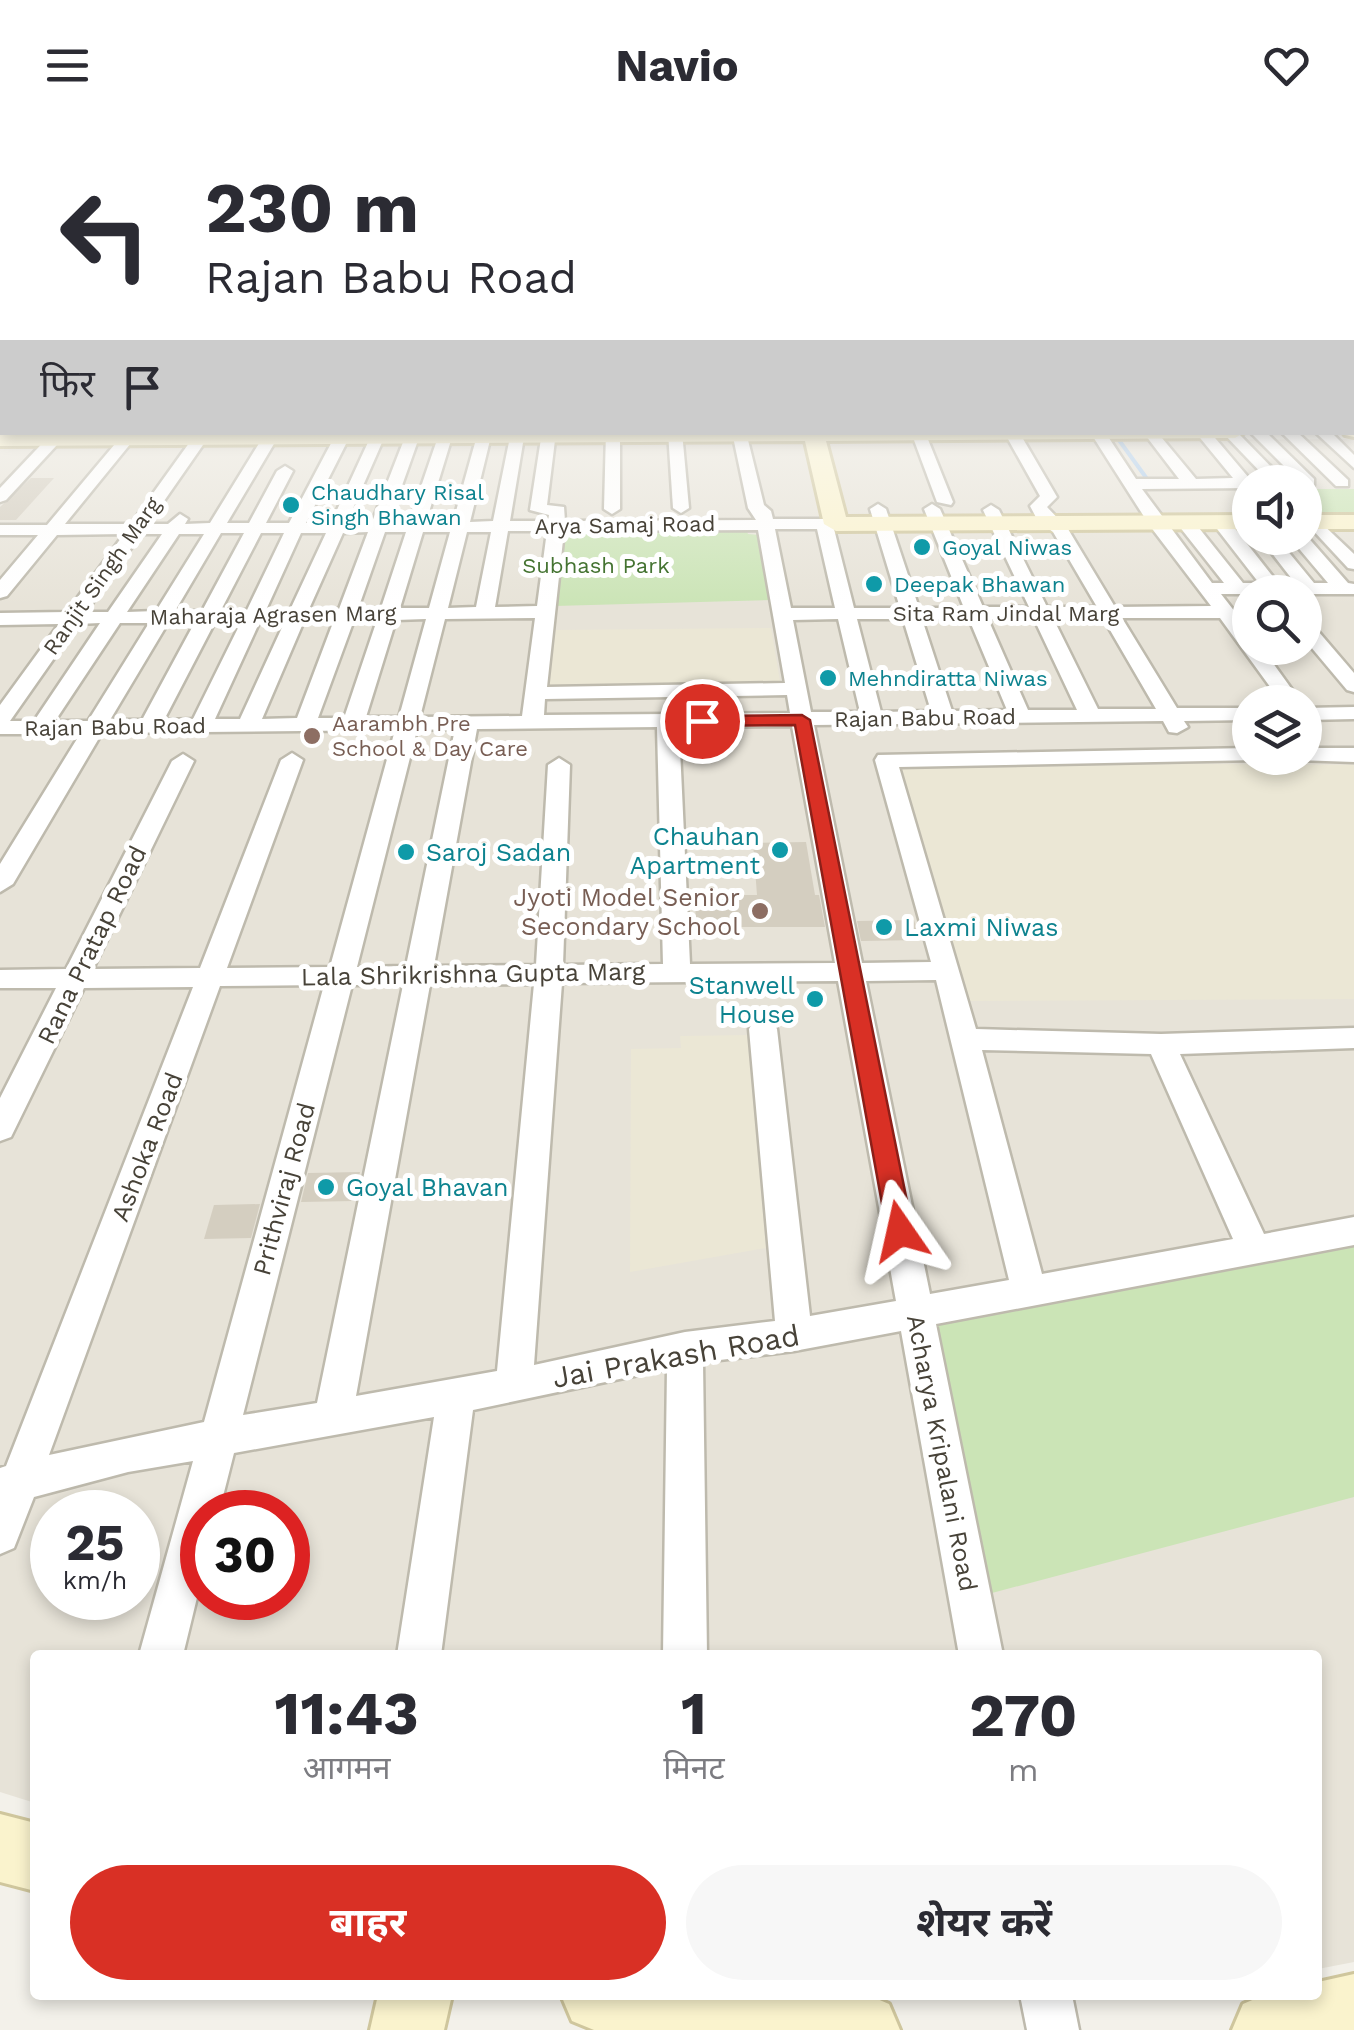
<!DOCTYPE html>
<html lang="hi">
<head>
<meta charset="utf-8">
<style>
  body { margin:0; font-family:"Work Sans","Noto Sans Devanagari",sans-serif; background:#f7f7f7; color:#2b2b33; height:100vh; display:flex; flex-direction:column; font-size:38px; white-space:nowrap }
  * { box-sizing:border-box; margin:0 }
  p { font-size:32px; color:#7c7c81 }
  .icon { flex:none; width:55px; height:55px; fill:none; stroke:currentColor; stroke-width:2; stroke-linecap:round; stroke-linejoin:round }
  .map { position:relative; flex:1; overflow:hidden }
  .sheet { position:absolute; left:30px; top:1520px; width:1292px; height:350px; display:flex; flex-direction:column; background:#fff; border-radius:10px; box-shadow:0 5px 15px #0003 }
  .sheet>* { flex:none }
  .banner { position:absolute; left:0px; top:0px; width:1355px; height:305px; box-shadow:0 5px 15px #0003; background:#fff; color:#2b2b33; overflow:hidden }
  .tools { position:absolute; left:1232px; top:335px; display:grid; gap:20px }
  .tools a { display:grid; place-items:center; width:90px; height:90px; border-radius:50%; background:#fff; box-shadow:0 5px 15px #0003; font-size:50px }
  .speed { position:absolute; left:30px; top:1360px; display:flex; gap:20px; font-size:50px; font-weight:700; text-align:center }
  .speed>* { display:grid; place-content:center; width:130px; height:130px; border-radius:50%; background:#fff; box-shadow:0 5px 15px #0003; line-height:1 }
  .speed small { font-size:25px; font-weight:400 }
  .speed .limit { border:15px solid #d22; background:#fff; color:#111 }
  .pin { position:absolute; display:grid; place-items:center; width:85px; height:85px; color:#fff; margin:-42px; border:5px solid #fff; border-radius:50%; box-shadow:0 2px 10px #0007 }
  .me { position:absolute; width:110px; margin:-55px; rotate:349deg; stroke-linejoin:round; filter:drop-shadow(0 0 8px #0008) }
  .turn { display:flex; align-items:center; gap:35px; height:210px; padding:0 40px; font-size:45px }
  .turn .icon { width:130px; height:130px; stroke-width:2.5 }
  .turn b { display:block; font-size:70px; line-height:85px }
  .then { display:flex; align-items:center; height:95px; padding:0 40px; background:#0003; gap:20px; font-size:38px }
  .eta { display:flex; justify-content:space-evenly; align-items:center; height:170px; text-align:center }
  .eta b { font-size:60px; font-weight:700; line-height:70px }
  .cta { display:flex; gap:20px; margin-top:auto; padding:20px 40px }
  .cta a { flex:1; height:115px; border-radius:60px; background:#d93025; color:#fff; font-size:40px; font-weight:700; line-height:115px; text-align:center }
  .cta a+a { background:#f7f7f7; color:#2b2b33 }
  header { display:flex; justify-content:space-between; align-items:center; height:130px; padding:0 40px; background:#fff; font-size:45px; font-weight:700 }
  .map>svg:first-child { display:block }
  .residential { fill:#e7e3d8; fill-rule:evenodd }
  .education { fill:#ebe7d5 }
  .green { fill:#cbe4b6 }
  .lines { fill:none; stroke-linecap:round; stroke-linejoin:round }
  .stream { stroke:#accbea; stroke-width:4 }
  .building { fill:#d4cec0 }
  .street-casing { stroke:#bebaad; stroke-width:5 }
  .secondary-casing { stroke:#cfc69d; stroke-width:6 }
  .street { fill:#fff; fill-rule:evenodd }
  .secondary { fill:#faf3cd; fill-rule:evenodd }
  .route { fill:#d93025; stroke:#8d1f18; stroke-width:2.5 }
  .culture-dot { fill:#0f9aa8; stroke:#fff; stroke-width:4 }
  .education-dot { fill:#8d6e63; stroke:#fff; stroke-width:4 }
  .labels { text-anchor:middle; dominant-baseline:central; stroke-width:10; stroke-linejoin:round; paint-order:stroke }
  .far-culture-label { font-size:22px; fill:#0d838f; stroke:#fff; text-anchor:start }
  .far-street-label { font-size:22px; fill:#474238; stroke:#fff }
  .far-park-label { font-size:22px; fill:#447331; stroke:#fff }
  .far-education-label { font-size:22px; fill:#785e54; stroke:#fff; text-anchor:start }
  .culture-label { font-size:25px; fill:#0d838f; stroke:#fff; text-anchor:start }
  .education-label { font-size:25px; fill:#785e54; stroke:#fff; text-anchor:end }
  .street-label { font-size:25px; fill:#474238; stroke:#fff }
  .near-street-label { font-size:30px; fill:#474238; stroke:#fff }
</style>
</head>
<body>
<header><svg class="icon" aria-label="menu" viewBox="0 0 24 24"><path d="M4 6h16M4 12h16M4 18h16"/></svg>Navio<svg class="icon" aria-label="heart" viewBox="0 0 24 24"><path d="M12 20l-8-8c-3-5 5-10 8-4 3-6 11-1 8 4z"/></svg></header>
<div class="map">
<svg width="1354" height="1900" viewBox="0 0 1354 1900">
  <rect width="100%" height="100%" fill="#f3f1ea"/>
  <g class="residential">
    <path d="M0 236 2 302H1127L1133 310 1354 309V578L1250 572V579L0 591ZM1250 352H1305V408H1250ZM1250 462H1305V518H1250Z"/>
    <path d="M1250 585V628H1305V585L1354 586V1832L1318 1839V1525H35V1673L0 1662V604ZM52 1382H138V1468H52ZM202 1382H288V1468H202Z"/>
  </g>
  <g class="education">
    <polygon points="771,498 781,557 544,559 550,500"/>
    <polygon points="1189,634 1354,635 1354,869 970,871 899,639"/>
    <polygon points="748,905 766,1118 630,1142 631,919 681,918 680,906"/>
  </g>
  <g class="green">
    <rect x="1305" y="359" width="49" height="29"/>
    <polygon points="561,398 746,399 748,404 759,405 771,470 554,476"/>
    <polygon points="1354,1113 1354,1367 992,1463 937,1193 1273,1132"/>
  </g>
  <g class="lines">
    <polyline class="stream" points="1116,306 1150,353"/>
  </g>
  <g class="building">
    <polygon points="31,348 54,348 16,390 0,390 0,377"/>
    <polygon points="806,712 815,765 819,765 825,797 696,797 695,765 757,765 753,713"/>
    <polygon points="914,790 920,810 861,811 857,791"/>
    <polygon points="360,1042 354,1071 301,1072 308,1043"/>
    <polygon points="260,1074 251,1108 204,1109 214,1075"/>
  </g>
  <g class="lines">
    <defs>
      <g id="street">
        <polygon points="1352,211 1354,211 1354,216 1352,215"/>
        <rect x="0" y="230" width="2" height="8"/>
        <rect x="1352" y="247" width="2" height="9"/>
        <polygon points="53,302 69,302 6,370 0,372 0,358"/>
        <path d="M125 302H140L65 394H131L197 302H212L148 394H168L180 384 188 389 185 394 210 393 266 302H281L227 393H249L277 341 285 336 293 341 266 393H289L337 302H352L306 393H331L370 308 377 304 384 308 347 392H372L407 302H421L389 392H409L438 307 445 303 452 307 426 392H453L478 302H492L470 392 493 391 510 307 517 303 524 307 510 391H548L549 385 530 380 542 302H556L547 375 564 377 565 391 756 390 748 378 732 302H746L764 375 771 381 773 389H836L844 394 834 399 854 478H900L870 379 878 374 886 379 919 478H964L924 379 932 374 940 379 983 477H1029L983 380 991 375 999 380 1047 477H1097L1053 402 1038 391 1030 376 1040 366 1004 302H1019L1057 367 1047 377 1068 399 1115 477 1211 476 1150 396 1090 302H1105L1136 349H1179L1143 302H1157L1196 349 1233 348 1196 303 1210 302 1249 348 1258 352H1250V358L1142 359 1212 453H1224L1179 396V388H1191L1243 453H1259L1214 395V387H1226L1278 453H1295L1260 408H1277L1314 453H1328L1290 408H1305V404L1348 453 1354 454V464H1221L1250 501V518H1262L1301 572H1281L1220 488H1122L1177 578H1250V590L1184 591 1188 597 1177 603 1169 602 1163 591 814 595 862 833 931 832 875 630 878 625 1250 618V628L1258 630 899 637 976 899 1161 904 1354 898V918L1180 924 1264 1104 1354 1087V1115L936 1194 1003 1525H959L901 1201 794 1221 703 1232 707 1525H663L667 1239 473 1280 441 1525H397L434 1287 234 1323 219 1382H202V1447L183 1525H139L193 1331 128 1342 34 1367 14 1418 0 1424V1338L6 1336 193 857 84 858 11 1007 0 1011V968L56 858H0V840L66 839 172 631 183 624 194 631 93 839 200 838 281 630 292 623 303 630 227 838 330 837 395 600 102 603 13 754 0 762V734L80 604H0V575L59 494 0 495V483L67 482 124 404 57 405 7 466 0 468V450L38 405H0V395H47ZM775 399H817L835 478H791ZM758 400 785 553 547 557 564 401ZM508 401H547L537 476 495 477ZM368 402 339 479H309L343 403ZM385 402H406L381 478 358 479ZM423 402H450L429 478H400ZM467 402H491L476 477 448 478ZM221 403H244L202 481H175ZM261 403H284L247 480H221ZM301 403H326L290 480H266ZM141 404H162L108 482H86ZM179 404H204L156 481 127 482ZM535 488 522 586 420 587 445 489ZM1053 488H1103L1156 579H1098ZM426 489 399 587H366L396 490ZM838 489 860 582H811L793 490ZM857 489H903L931 581 881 582ZM922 489H969L1007 580 952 581ZM988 489H1034L1077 580H1028ZM334 490 297 588 262 589 304 491ZM354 490H377L344 588H318ZM260 491H285L240 589H215ZM195 492 142 590H110L168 493ZM215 492H241L193 589 164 590ZM100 493 34 591H10L78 494ZM120 493H149L88 591H55ZM787 565 790 583 544 585 545 569ZM792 596 835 833 690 834 679 597ZM657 597 663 834 563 835 570 635 559 628 548 635 536 835 434 836 477 599ZM455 599 406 836 357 837 417 600ZM936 850 1009 1150 930 1164 866 851ZM838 851 896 1171 810 1186 777 899 773 892H753L749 899 775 1191 685 1202 534 1235 562 853ZM534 854 497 1241 356 1266 430 855ZM324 855 204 1292 49 1325 220 856ZM352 855H403L317 1273 243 1285ZM982 920 1151 924 1233 1109 1042 1144Z"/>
        <polygon points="606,302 620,302 620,379 612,384 604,379"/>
        <polygon points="668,302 682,302 689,378 681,383 673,378"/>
        <polygon points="911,302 925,302 953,372 951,375 937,372"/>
        <polygon points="1222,302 1237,302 1286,352 1270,352"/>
        <polygon points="1250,302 1266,302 1314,349 1314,355 1300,352"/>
        <polygon points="1281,302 1297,302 1348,350 1348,356 1336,356"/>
        <polygon points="1315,302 1331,302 1354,325 1354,338"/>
        <polygon points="1315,387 1354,424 1354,439 1348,438 1309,396 1309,388"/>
        <polygon points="1305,492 1312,494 1354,543 1354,562 1347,560 1305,510"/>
        <polygon points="1354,577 1354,589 1305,590 1305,578"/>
        <polygon points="1305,618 1354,618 1354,632 1297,630 1305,628"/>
        <polygon points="1020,1865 1072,1865 1079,1900 1027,1900"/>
      </g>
      <g id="secondary">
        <polygon points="1354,295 1354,307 1345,305 1343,302 1352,302"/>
        <polygon points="1245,302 1235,308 826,311 846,387 1250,385 1250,399 836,401 824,394 805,311 0,316 0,304"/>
        <rect x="1305" y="385" width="49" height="14"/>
        <polygon points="0,1684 35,1693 35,1761 0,1752"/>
        <polygon points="1354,1844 1354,1900 1232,1900 1243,1874 1264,1865 1318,1865 1318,1852"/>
        <polygon points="378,1865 452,1865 444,1900 370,1900"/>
        <polygon points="561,1865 868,1865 889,1874 900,1900 594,1900 572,1891"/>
      </g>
    </defs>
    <use href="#street" class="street-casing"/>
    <use href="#secondary" class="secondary-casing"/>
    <use href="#street" class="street"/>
    <use href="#secondary" class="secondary"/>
  </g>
  <linearGradient id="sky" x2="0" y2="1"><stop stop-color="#90bde9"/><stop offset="0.44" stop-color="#faf9f6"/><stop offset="1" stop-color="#faf9f6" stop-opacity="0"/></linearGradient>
  <rect width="1354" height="477" fill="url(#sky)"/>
  <polygon class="route" points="802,585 810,590 913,1101 909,1109 900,1112 891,1109 887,1101 795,595 702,596 693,591 702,586"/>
  <g class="culture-dot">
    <circle cx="291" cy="375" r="10"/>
    <circle cx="922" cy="417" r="10"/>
    <circle cx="874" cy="454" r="10"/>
    <circle cx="828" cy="548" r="10"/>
    <circle cx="780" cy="720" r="10"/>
    <circle cx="406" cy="722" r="10"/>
    <circle cx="884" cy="797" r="10"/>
    <circle cx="815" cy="869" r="10"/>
    <circle cx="326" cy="1057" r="10"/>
  </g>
  <g class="education-dot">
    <circle cx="312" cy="606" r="10"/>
    <circle cx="760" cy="781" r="10"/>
  </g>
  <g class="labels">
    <g class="far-culture-label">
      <text x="311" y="362">Chaudhary Risal<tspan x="311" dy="25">Singh Bhawan</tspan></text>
      <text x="942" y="417">Goyal Niwas</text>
      <text x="894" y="454">Deepak Bhawan</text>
      <text x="848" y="548">Mehndiratta Niwas</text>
    </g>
    <g class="far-street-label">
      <text transform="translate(625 395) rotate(-1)">Arya Samaj Road</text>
      <text transform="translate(102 446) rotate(-55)">Ranjit Singh Marg</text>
      <text x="1006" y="483">Sita Ram Jindal Marg</text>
      <text transform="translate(273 485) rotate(-1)">Maharaja Agrasen Marg</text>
      <text transform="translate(925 588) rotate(-1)">Rajan Babu Road</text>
      <text transform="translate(115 597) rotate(-1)">Rajan Babu Road</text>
    </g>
    <g class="far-park-label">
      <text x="596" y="435">Subhash Park</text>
    </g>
    <g class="far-education-label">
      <text x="332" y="593">Aarambh Pre<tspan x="332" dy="25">School &amp; Day Care</tspan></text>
    </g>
    <g class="culture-label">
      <text x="760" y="706" text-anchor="end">Chauhan<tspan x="760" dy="29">Apartment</tspan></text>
      <text x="426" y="722">Saroj Sadan</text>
      <text x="904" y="797">Laxmi Niwas</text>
      <text x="795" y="855" text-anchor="end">Stanwell<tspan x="795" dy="29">House</tspan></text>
      <text x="346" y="1057">Goyal Bhavan</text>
    </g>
    <g class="education-label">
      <text x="740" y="767">Jyoti Model Senior<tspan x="740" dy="29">Secondary School</tspan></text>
    </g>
    <g class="street-label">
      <text transform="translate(92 815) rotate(-64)">Rana Pratap Road</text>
      <text transform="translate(473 844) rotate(-1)">Lala Shrikrishna Gupta Marg</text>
      <text transform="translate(147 1017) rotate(-69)">Ashoka Road</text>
      <text transform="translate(284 1059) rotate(-75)">Prithviraj Road</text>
      <text transform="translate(942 1323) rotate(79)">Acharya Kripalani Road</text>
    </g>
    <g class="near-street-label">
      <text transform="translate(676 1226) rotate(-10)">Jai Prakash Road</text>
    </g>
  </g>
</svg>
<div class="tools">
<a><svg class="icon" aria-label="sound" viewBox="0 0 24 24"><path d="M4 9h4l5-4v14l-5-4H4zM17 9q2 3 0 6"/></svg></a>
<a><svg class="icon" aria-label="search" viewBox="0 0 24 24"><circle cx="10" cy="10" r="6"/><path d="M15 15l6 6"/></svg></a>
<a><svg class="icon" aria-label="layers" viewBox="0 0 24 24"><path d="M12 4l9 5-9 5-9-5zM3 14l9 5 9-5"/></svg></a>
</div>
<div class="speed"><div>25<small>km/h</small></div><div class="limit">30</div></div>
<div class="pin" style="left:702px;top:591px;background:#d93025"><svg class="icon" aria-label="arrive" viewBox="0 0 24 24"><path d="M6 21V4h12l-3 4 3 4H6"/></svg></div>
<svg class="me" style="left:900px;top:1101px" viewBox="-20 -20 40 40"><path d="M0-17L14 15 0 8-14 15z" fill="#d93025" stroke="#fff" stroke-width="4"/></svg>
<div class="banner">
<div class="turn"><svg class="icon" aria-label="left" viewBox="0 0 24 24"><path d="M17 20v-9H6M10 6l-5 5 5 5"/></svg><div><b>230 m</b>Rajan Babu Road</div></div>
<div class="then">फिर<svg class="icon" aria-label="arrive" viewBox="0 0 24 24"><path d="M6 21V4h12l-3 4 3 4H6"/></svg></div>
</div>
<section class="sheet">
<div class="eta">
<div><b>11:43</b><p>आगमन</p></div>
<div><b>1</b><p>मिनट</p></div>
<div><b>270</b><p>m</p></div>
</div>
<div class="cta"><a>बाहर</a><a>शेयर करें</a></div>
</section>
</div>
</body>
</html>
